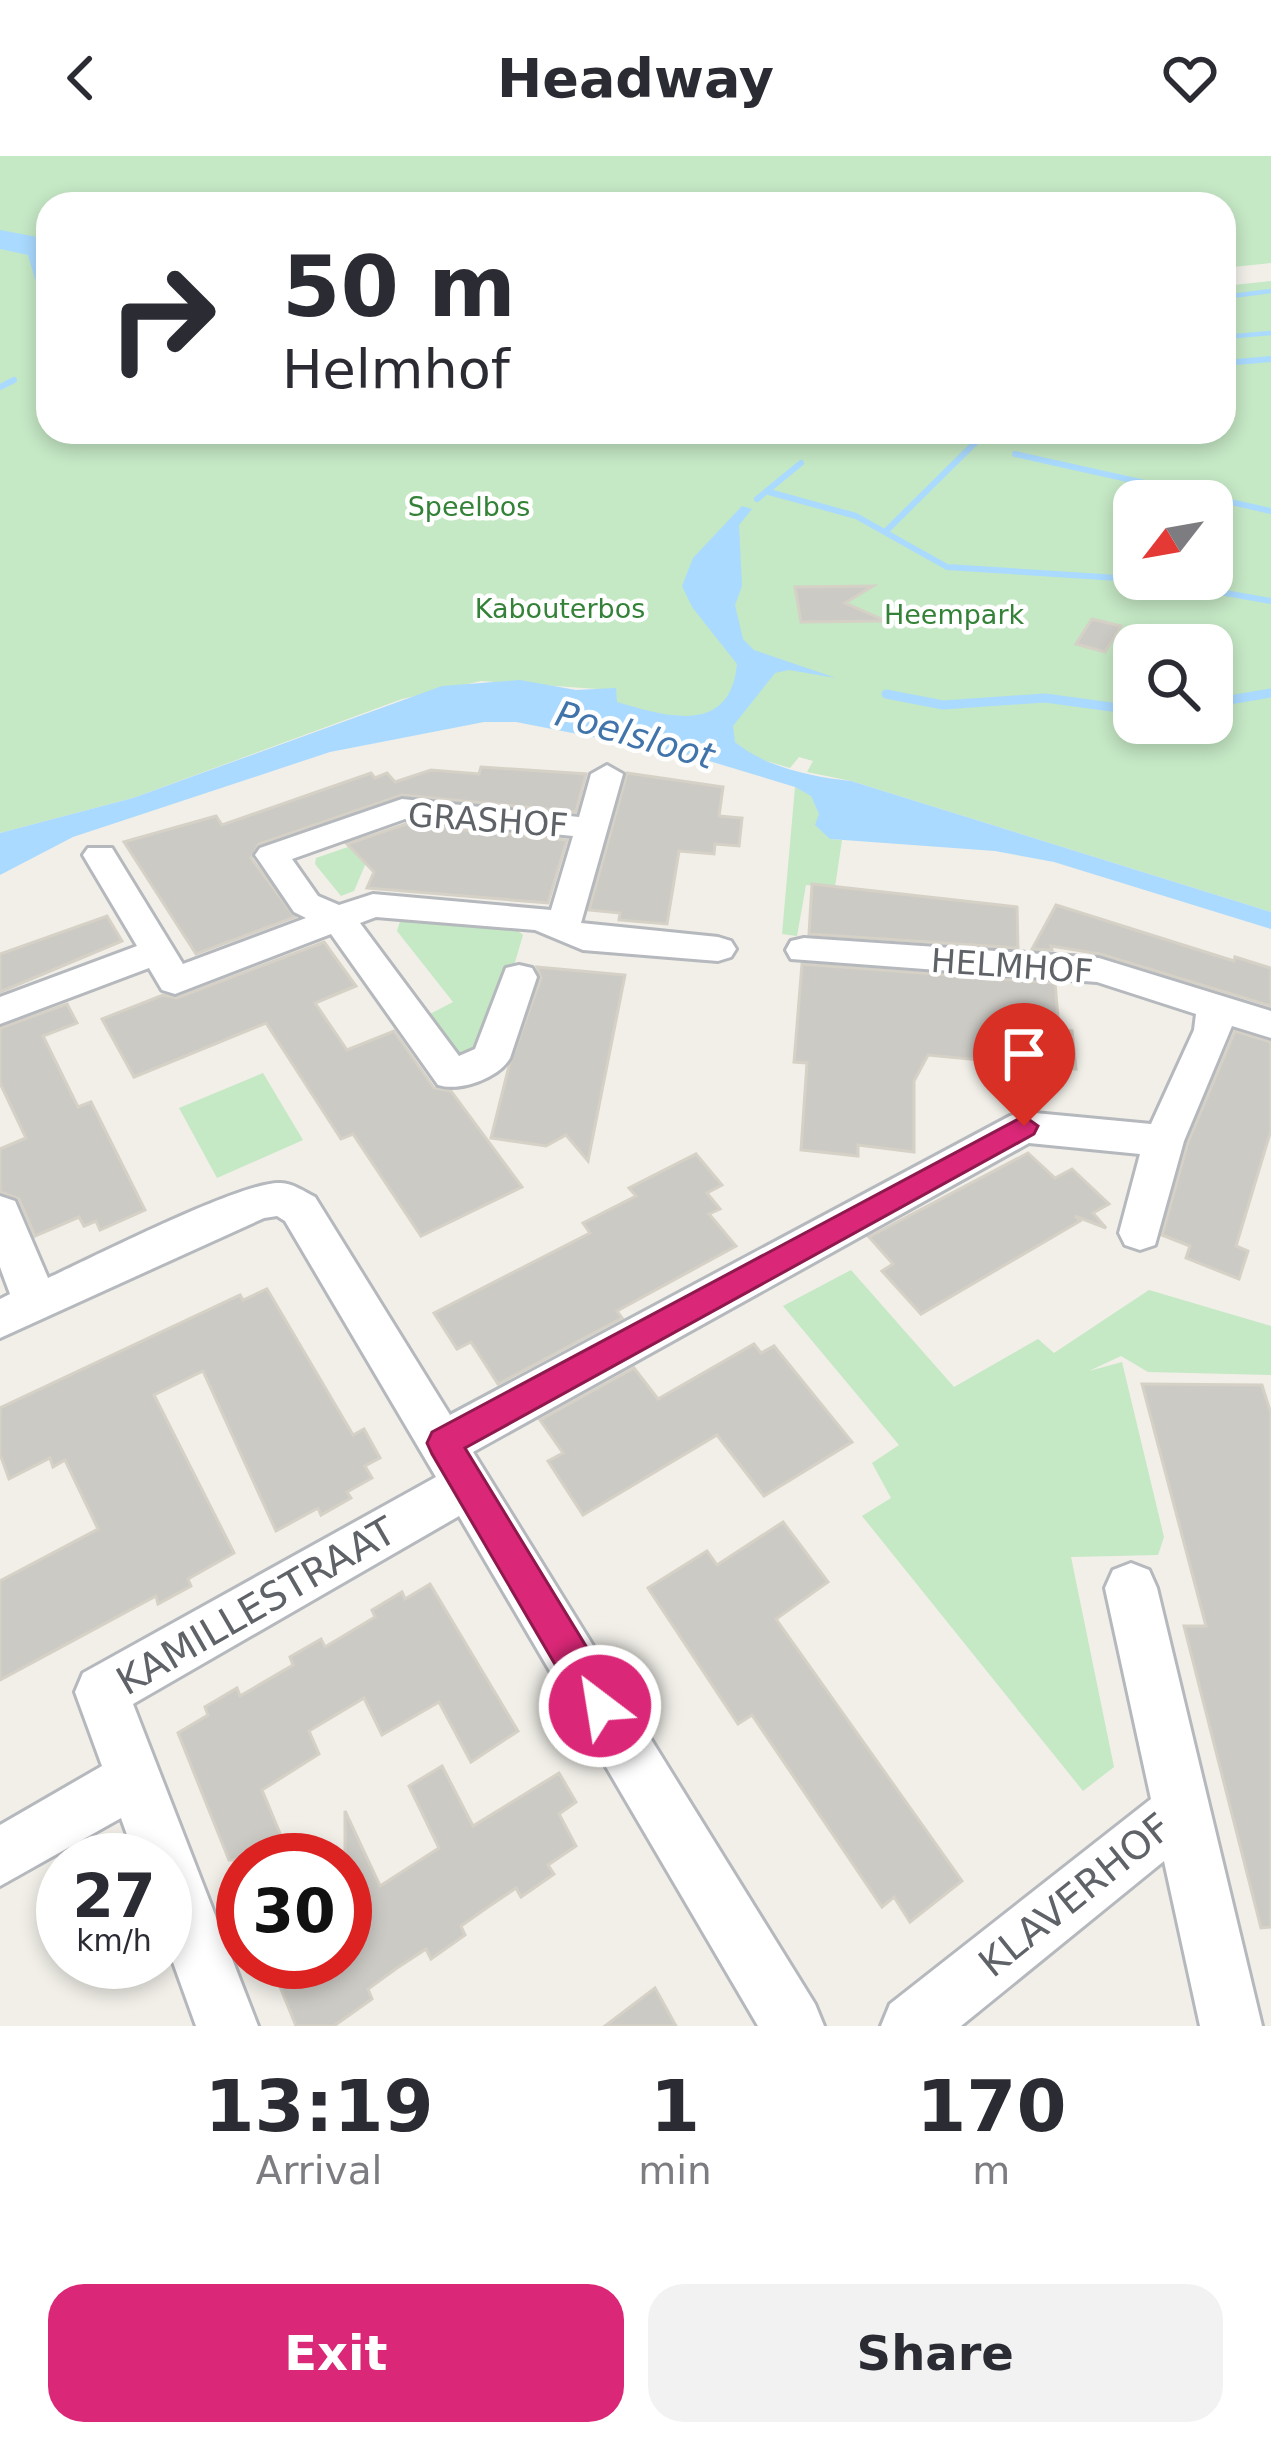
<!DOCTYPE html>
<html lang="en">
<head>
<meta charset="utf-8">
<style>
  body { margin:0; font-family:"DejaVu Sans",sans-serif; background:#f2f2f3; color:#2b2b33; height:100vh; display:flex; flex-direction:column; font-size:45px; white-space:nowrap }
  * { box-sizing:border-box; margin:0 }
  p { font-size:39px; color:#7c7c81 }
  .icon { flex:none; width:66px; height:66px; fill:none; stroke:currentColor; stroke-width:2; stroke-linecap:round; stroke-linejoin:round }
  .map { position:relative; height:1870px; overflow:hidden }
  .sheet { display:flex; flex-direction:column; background:#fff; flex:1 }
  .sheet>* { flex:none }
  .hud { position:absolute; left:36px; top:36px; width:1200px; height:252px; border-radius:36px; box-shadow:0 6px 18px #0003; background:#fff; color:#2b2b33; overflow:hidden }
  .needle { width:78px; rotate:239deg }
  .tools { position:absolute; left:1113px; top:324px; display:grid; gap:24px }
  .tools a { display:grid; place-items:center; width:120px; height:120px; border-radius:24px; background:#fff; box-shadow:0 6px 18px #0003; font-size:60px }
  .speed { position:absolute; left:36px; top:1677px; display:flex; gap:24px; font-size:60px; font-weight:700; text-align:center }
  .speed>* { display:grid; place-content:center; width:156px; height:156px; border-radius:50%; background:#fff; box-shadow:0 6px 18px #0003; line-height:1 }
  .speed small { font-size:30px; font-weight:400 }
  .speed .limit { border:18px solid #d22; background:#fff; color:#111 }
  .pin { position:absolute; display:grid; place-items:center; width:102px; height:102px; color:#fff; margin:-123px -51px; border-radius:50% 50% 50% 0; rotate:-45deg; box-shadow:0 0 12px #0007 }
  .pin .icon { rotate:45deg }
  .me { position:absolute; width:132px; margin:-66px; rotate:329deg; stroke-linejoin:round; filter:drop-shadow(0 0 9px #0008) }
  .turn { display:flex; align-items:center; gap:42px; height:252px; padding:0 48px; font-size:54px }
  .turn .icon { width:156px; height:156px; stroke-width:2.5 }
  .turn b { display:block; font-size:84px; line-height:102px }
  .eta { display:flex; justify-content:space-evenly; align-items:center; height:204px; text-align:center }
  .eta b { font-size:72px; font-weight:600; line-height:84px }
  .primary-button { display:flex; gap:24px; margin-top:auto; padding:24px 48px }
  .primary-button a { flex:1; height:138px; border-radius:36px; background:#db2777; color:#fff; font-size:48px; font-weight:600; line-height:138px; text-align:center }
  .primary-button a+a { background:#f2f2f3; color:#2b2b33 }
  header { display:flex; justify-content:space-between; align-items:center; height:156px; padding:0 48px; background:#fff; font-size:54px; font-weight:600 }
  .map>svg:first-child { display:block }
  .green { fill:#c5e8c5; fill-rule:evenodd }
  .water { fill:#aadaff }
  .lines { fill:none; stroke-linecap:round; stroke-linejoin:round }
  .stream-far2 { stroke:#aadaff; stroke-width:4.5 }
  .stream-far1 { stroke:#aadaff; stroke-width:6 }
  .stream { stroke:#aadaff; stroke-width:9 }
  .building { fill:#cccac5; stroke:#d6d1c6; stroke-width:3 }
  .street-casing { stroke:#b5b8bc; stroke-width:6 }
  .street { fill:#fff; fill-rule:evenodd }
  .route { fill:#db2777; stroke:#8e194d; stroke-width:3 }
  .labels { text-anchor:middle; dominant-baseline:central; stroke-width:9; stroke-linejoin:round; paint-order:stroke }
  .far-park-label { font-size:27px; fill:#348238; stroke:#fff }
  .street-label { font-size:33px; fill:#5f6368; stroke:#fff }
  .water-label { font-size:36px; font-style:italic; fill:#4174aa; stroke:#fff }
  .near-street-label { font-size:39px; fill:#5f6368; stroke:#fff }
</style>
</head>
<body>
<header><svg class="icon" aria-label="back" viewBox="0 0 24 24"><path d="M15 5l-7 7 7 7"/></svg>Headway<svg class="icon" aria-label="heart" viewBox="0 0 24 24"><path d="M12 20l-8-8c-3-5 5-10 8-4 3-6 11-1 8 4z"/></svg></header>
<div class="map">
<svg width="1271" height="1870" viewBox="0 0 1271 1870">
  <rect width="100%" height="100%" fill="#f1efe8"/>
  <g class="green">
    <polygon points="0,0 1271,0 1271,107 1224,112 1224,48 48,48 48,86 0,79"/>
    <path d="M0 93 27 97 40 127 48 129V276H1224V130L1271 125V756L851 625 807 616 813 605 799 601 790 612 753 601 735 586 616 546 598 533 481 525 402 543 133 642 0 677ZM1134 345H1212V423H1134ZM1134 489H1212V567H1134Z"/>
    <polygon points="795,631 811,639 830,683 842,684 835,731 806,729 797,780 782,778"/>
    <polygon points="377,681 354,735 341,740 315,708 316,702"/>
    <polygon points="402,759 516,773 523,779 491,887 460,900 430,858 453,846 397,775"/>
    <polygon points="263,917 303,984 217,1022 179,952"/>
    <polygon points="851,1114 954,1231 1038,1183 1054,1197 1149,1134 1271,1170 1271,1219 1148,1216 1121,1200 1089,1215 1122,1206 1164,1381 1158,1399 1071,1401 1114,1611 1083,1635 862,1360 891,1342 872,1307 899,1289 783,1150"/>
  </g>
  <g class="water">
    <polygon points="0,74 48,83 48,129 35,123 28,99 0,93"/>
    <path d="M742 350 752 353 739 369 742 430 735 449 743 483 754 494 836 522 789 514 775 517 733 570 735 586C765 611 812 621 851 625L1271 756V773L1054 706 995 695 830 683 815 669 819 658 811 640 795 631 696 601 516 566H484L330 596 73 681 0 719V677L133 642 442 530 520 524 576 534 616 532 617 546C665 560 730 581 737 508L692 451 682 430 693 402Z"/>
  </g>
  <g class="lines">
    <g class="stream-far2">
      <polyline points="1224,141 1271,135"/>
      <polyline points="1224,181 1271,177"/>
      <polyline points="1260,204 1271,203"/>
    </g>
    <g class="stream-far1">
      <polyline points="1224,207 1271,203"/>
      <polyline points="0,231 14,224"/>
      <polyline points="1015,298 1271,355"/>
      <polyline points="769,336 856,360 947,411 1134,423"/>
      <polyline points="757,343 801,307"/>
      <polyline points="885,376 986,276"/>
      <polyline points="1145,423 1271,445"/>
    </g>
    <g class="stream">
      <polyline points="886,538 943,549 1045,542 1134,554"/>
      <polyline points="1212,547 1271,537"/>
    </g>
  </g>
  <g class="building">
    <polygon points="873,430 845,447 886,465 801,466 795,431"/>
    <polygon points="1092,463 1121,470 1105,496 1076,488"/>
    <polygon points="481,611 586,618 576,656 402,639 259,688 251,702 295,761 196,798 124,686 216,660 222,669 371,617 375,622 387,617 395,626 431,614 479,618"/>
    <polygon points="627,617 723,631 719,660 742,662 739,690 715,688 714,698 679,695 667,768 619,764 620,757 589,754"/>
    <polygon points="406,668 567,684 548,747 367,732 374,716 347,688"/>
    <polygon points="812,728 1017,751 1018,792 809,778"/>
    <polygon points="1056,749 1234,805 1235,801 1271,812 1271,850 1100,798 1051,790 1052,794 1032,793"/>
    <polygon points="107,760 122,785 0,836 0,798"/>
    <polygon points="324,786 356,830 315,847 347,894 394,875 434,932 451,935 522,1031 421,1080 353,978 341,983 266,867 134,921 102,863 163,839 177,842"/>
    <polygon points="802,808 1055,827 1059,874 1072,875 1076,913 928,899 914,925 914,996 858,989 858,1000 801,994 807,907 794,906"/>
    <polygon points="537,811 625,819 588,1005 566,979 546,990 491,982 509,910 541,822"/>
    <polygon points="67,848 77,867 43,880 78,951 91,946 145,1054 100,1074 96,1065 84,1070 79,1061 35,1080 19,1043 0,1036 0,993 26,982 0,927 0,872"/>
    <polygon points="1235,875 1271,886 1271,974 1236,1090 1248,1095 1239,1123 1186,1102 1190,1090 1162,1079 1188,986"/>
    <polygon points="1028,997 1055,1022 1072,1013 1109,1048 1093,1057 1106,1072 1075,1060 1080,1065 921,1158 882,1115 893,1108 869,1081"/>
    <polygon points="696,998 722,1029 707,1037 720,1053 709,1058 736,1090 617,1155 622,1162 498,1228 471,1186 457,1193 434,1157 590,1077 583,1067 636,1040 629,1032"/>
    <polygon points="267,1133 353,1279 364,1273 380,1302 365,1310 372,1322 347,1336 351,1342 321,1359 318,1352 276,1375 203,1215 154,1239 234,1397 188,1423 191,1430 158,1448 156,1440 0,1524 0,1425 98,1373 65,1304 53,1311 50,1302 9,1323 0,1298 0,1252 240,1139 243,1144"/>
    <polygon points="754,1188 761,1197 774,1190 852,1286 764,1340 717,1279 583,1359 548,1305 563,1297 540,1264 634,1212 658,1243"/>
    <polygon points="1142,1228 1262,1229 1271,1258 1271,1771 1261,1772 1184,1470 1206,1470"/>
    <polygon points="783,1366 828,1426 776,1463 962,1725 910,1766 894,1741 882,1751 752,1559 738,1568 648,1432 707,1395 717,1409"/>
    <polygon points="430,1428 518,1575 471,1606 439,1546 382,1579 364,1542 309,1575 319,1598 262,1634 291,1704 229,1704 178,1577 208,1559 205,1551 237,1532 240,1540 293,1509 290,1501 321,1483 325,1491 375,1461 372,1454 402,1436 405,1443"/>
    <polygon points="442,1610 473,1670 559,1617 576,1646 559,1658 576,1690 548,1709 554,1718 521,1741 516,1732 488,1751 461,1770 465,1779 431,1803 426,1793 397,1812 368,1833 372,1843 334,1870 296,1870 270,1806 345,1806 345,1655 380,1730 439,1692 409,1630"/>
    <polygon points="655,1832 676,1870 605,1870"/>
  </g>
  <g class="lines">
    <defs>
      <g id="street">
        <path d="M607 609 623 618 581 767 718 781 731 785 736 793 731 801 718 805 583 794 535 774 376 761 360 767 459 900 475 893 506 812 519 809 532 812 537 821 510 902C499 922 460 936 438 929L331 778 175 838 162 834 149 812 0 868V841L137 790 83 699 88 692H112L183 808 306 762 294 756 260 706 255 699 260 692 402 643 579 661 591 618ZM405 663 573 680 551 754 373 738 339 749 318 740 292 703Z"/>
        <path d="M804 782 1099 802 1271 855V882L1232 870 1184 985 1155 1089 1140 1094 1125 1089 1119 1077 1140 998 1029 987 473 1296 815 1848 824 1870H758L459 1360 133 1548 258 1870H196L165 1784V1704H136L121 1662 0 1730V1669L102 1610 75 1536 83 1517 436 1321 285 1065 277 1060 264 1062 0 1182V1143L10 1138 0 1111V1040L15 1045 48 1122C90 1103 244 1024 281 1027 292 1027 305 1036 315 1041L450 1259 1010 960 1024 956 1151 968 1194 874 1196 858 1097 826 791 803 786 794 791 785Z"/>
        <polygon points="1131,1407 1149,1414 1157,1432 1262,1870 1200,1870 1164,1705 961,1870 881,1870 890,1848 1151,1643 1105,1432 1113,1414"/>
      </g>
    </defs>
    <use href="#street" class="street-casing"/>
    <use href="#street" class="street"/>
  </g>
  <polygon class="route" points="1024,960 1038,970 1034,978 465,1292 614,1536 619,1550 614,1563 600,1569 587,1563 432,1298 427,1287 432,1276"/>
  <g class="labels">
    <g class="far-park-label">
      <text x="469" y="350">Speelbos</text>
      <text x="560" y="452">Kabouterbos</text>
      <text x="954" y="458">Heempark</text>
    </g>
    <g class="street-label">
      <text transform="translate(488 664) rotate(4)">GRASHOF</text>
      <text transform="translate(1012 810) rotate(4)">HELMHOF</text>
    </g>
    <g class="water-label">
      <text transform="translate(635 579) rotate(16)">Poelsloot</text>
    </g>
    <g class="near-street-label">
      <text transform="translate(256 1450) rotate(-30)">KAMILLESTRAAT</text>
      <text transform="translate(1075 1739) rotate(-39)">KLAVERHOF</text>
    </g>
  </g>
</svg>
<div class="tools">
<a><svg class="needle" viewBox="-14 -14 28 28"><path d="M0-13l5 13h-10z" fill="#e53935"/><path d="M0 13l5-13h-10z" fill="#7c7c81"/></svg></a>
<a><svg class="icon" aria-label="search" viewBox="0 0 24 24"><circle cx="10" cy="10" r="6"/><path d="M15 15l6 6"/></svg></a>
</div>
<div class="speed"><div>27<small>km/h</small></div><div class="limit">30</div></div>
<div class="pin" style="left:1024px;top:970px;background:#d93025"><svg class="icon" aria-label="arrive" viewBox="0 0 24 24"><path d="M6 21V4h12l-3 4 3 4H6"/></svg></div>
<svg class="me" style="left:600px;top:1550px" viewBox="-20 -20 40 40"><circle r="17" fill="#db2777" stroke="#fff" stroke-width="3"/><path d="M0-11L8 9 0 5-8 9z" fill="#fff"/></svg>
<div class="hud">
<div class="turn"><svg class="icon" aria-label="right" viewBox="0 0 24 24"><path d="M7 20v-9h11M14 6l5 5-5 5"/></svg><div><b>50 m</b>Helmhof</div></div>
</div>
</div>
<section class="sheet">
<div class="eta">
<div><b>13:19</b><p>Arrival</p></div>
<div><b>1</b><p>min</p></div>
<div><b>170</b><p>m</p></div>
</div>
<div class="primary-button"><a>Exit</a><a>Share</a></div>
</section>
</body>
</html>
